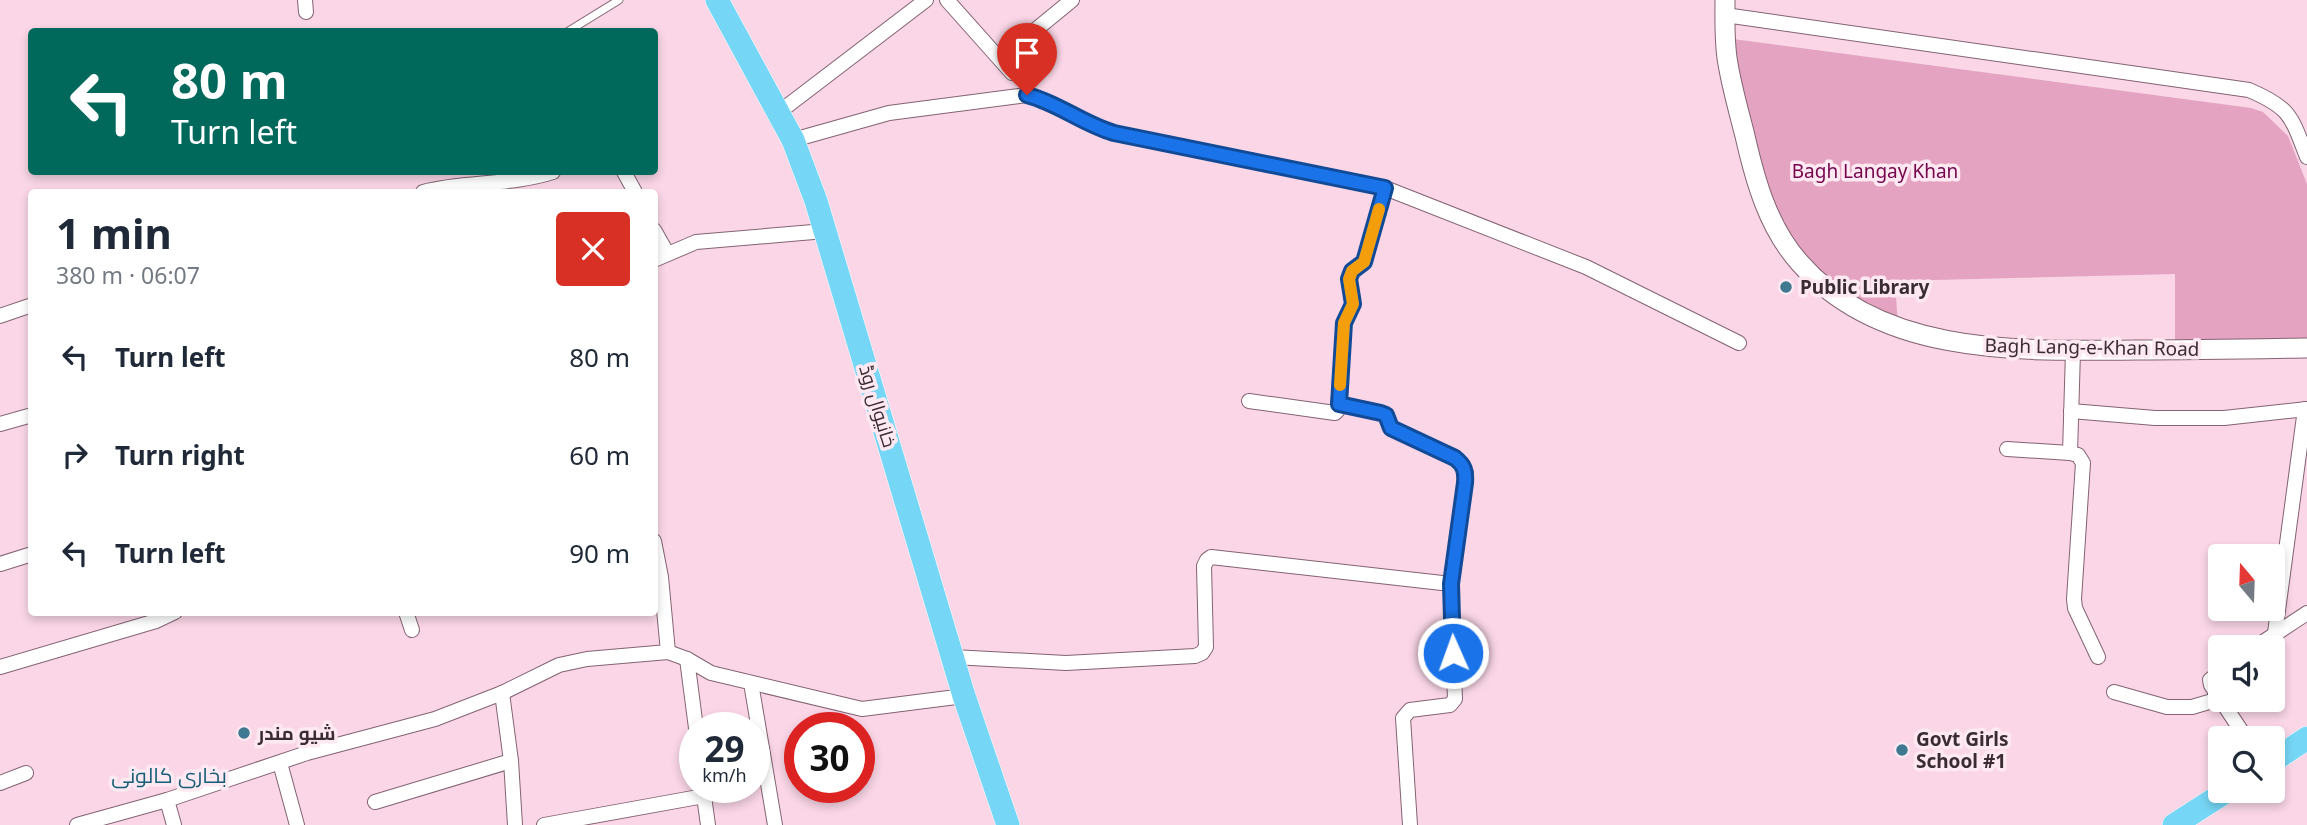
<!DOCTYPE html>
<html lang="en">
<head>
<meta charset="utf-8">
<style>
  body { margin:0; font-family:"Noto Sans",Cairo,sans-serif; background:#f6f6f7; color:#1f2937; height:100vh; display:flex; flex-direction:column; font-size:26px; white-space:nowrap }
  * { box-sizing:border-box; margin:0 }
  p { font-size:23px; color:#747a83 }
  .icon { flex:none; width:38px; height:38px; fill:none; stroke:currentColor; stroke-width:2; stroke-linecap:round; stroke-linejoin:round }
  .map { position:relative; flex:1; overflow:hidden }
  .panel { position:absolute; left:28px; top:189px; width:630px; height:427px; display:flex; flex-direction:column; background:#fff; border-radius:7px; box-shadow:0 4px 10px #0003 }
  .panel>* { flex:none }
  .top-card { position:absolute; left:28px; top:28px; width:630px; height:147px; border-radius:7px; box-shadow:0 4px 10px #0003; background:#00695c; color:#fff; overflow:hidden }
  .needle { width:46px; rotate:341deg }
  .fabs { position:absolute; left:2208px; top:544px; display:grid; gap:14px }
  .fabs a { display:grid; place-items:center; width:77px; height:77px; border-radius:7px; background:#fff; box-shadow:0 4px 10px #0003; font-size:35px }
  .speed { position:absolute; left:679px; top:712px; display:flex; gap:14px; font-size:35px; font-weight:700; text-align:center }
  .speed>* { display:grid; place-content:center; width:91px; height:91px; border-radius:50%; background:#fff; box-shadow:0 4px 10px #0003; line-height:1 }
  .speed small { font-size:18px; font-weight:400 }
  .speed .limit { border:10px solid #d22; background:#fff; color:#111 }
  .pin { position:absolute; display:grid; place-items:center; width:60px; height:60px; color:#fff; margin:-72px -30px; border-radius:50% 50% 50% 0; rotate:-45deg; box-shadow:0 0 7px #0007 }
  .pin .icon { rotate:45deg }
  .me { position:absolute; width:77px; margin:-38px; rotate:358deg; stroke-linejoin:round; filter:drop-shadow(0 0 5px #0008) }
  .turn { display:flex; align-items:center; gap:24px; height:147px; padding:0 28px; font-size:32px }
  .turn .icon { width:91px; height:91px; stroke-width:2.5 }
  .turn b { display:block; font-size:49px; line-height:60px }
  .round { display:grid; place-items:center; flex:none; width:74px; height:74px; border-radius:7px; background:#f6f6f7 }
  .head { display:flex; align-items:center; justify-content:space-between; height:119px; padding:0 28px }
  h1 { font-size:42px; font-weight:700; line-height:52px }
  ul { padding:0; list-style:none }
  li { display:flex; align-items:center; gap:21px; height:98px; padding:0 28px }
  li div { flex:1 }
  li b { display:block; font-size:26px }
  li em { font-style:normal }
  .map>svg:first-child { display:block }
  .green { fill:#e3a3c1 }
  .lines { fill:none; stroke-linecap:round; stroke-linejoin:round }
  .service-casing { stroke:#836372; stroke-width:9 }
  .minor-casing { stroke:#836372; stroke-width:16 }
  .tertiary-casing { stroke:#836372; stroke-width:21 }
  .primary-casing { stroke:#fff; stroke-width:24 }
  .service { stroke:#fff; stroke-width:7 }
  .minor { stroke:#fff; stroke-width:14 }
  .tertiary { stroke:#fff; stroke-width:19 }
  .primary { stroke:#76d6f5; stroke-width:23 }
  .route-casing { stroke:#114b97; stroke-width:18 }
  .route { stroke:#1a73e8; stroke-width:12 }
  .slow { stroke:#f59e0b; stroke-width:12 }
  .poi-dot { fill:#3e7891; stroke:#fee8f1; stroke-width:2.5 }
  .labels { text-anchor:middle; dominant-baseline:central; stroke-width:7; stroke-linejoin:round; paint-order:stroke }
  .park-label { font-size:19px; fill:#74054c; stroke:#fee8f1 }
  .poi-label { font-size:19px; font-weight:bold; fill:#3a2c33; stroke:#fee8f1; text-anchor:start }
  .street-label { font-size:19px; fill:#3a2c33; stroke:#fee8f1 }
  .neighbourhood-label { font-size:21px; fill:#155e78; stroke:#fee8f1 }
</style>
</head>
<body>
<div class="map">
<svg width="2307" height="825" viewBox="0 0 2307 825">
  <rect width="100%" height="100%" fill="#fad6e6"/>
  <polygon class="green" points="1725,38 2251,108 2263,112 2288,136 2307,184 2307,348 2175,350 2175,274 1895,281 1898,327 1860,312 1783,241"/>
  <g class="lines">
    <defs>
      <polyline id="service" points="567,32 619,0"/>
      <g id="minor">
        <polyline points="305,0 306,12"/>
        <polyline points="947,0 1012,73"/>
        <path d="M1725 15 2249 90C2291 108 2291 116 2307 157"/>
        <polyline points="1000,59 1072,0"/>
        <polyline points="778,113 926,0"/>
        <path d="M793 140 889 113 1027 95C1058 102 1083 124 1114 133L1385 188 1586 267 1739 343"/>
        <polyline points="624,172 635,192"/>
        <path d="M423 192C465 181 509 186 553 172"/>
        <polyline points="654,230 667,253"/>
        <polyline points="654,260 696,242 825,231"/>
        <polyline points="0,316 32,305"/>
        <polyline points="1249,401 1335,413 1338,410 1344,323 1353,304 1349,279 1352,271 1364,262 1385,188"/>
        <polyline points="1339,404 1381,413 1386,415 1391,428 1455,458 1462,464 1466,473 1451,584 1455,699 1450,705 1410,710 1403,718 1410,825"/>
        <polyline points="2071,411 2155,418 2224,418 2307,409"/>
        <polyline points="0,424 32,415"/>
        <polyline points="2007,449 2070,453 2078,455 2083,463 2074,599 2075,608 2098,657"/>
        <polyline points="2070,453 2073,351"/>
        <polyline points="654,541 661,577 668,652"/>
        <polyline points="0,564 32,554"/>
        <polyline points="406,612 412,630"/>
        <polyline points="2275,633 2305,409"/>
        <polyline points="2254,648 2307,613"/>
        <polyline points="953,657 1066,663 1195,656 1202,653 1206,647 1204,566 1207,560 1211,557 1451,584"/>
        <polyline points="687,659 696,728"/>
        <polyline points="0,667 156,621 175,612"/>
        <polyline points="2221,671 2210,680 2211,685 2246,738"/>
        <polyline points="751,683 775,825"/>
        <polyline points="2114,692 2167,707 2192,707 2219,699"/>
        <polyline points="502,693 511,761 515,825"/>
        <polyline points="280,763 297,825"/>
        <polyline points="0,783 26,773"/>
        <polyline points="703,789 708,825"/>
        <polyline points="167,800 174,825"/>
        <polyline points="375,802 511,761"/>
        <polyline points="77,825 167,800 307,753 435,719 502,693 559,665 587,659 668,652 687,659 711,673 862,709 964,696"/>
        <polyline points="544,825 704,796"/>
      </g>
      <path id="tertiary" d="M1725 0C1725 21 1724 43 1728 64 1732 88 1739 112 1745 136 1755 180 1768 227 1799 262 1881 357 2022 351 2137 350 2194 350 2250 349 2307 348"/>
      <g id="primary">
        <polyline points="717,0 793,140 816,201 964,696 1008,825"/>
        <polyline points="2273,761 2307,738"/>
        <polyline points="2174,825 2227,791"/>
      </g>
    </defs>
    <use href="#service" class="service-casing"/>
    <use href="#minor" class="minor-casing"/>
    <use href="#tertiary" class="tertiary-casing"/>
    <use href="#primary" class="primary-casing"/>
    <use href="#service" class="service"/>
    <use href="#minor" class="minor"/>
    <use href="#tertiary" class="tertiary"/>
    <use href="#primary" class="primary"/>
  </g>
  <g class="lines">
    <defs>
      <path id="route" d="M1027 95C1058 103 1083 124 1114 133L1385 188 1364 262 1352 271 1349 279 1353 304 1344 323 1339 404 1381 413 1386 415 1391 428 1455 458C1464 465 1466 471 1465 483L1451 584 1453 653"/>
    </defs>
    <use href="#route" class="route-casing"/>
    <use href="#route" class="route"/>
    <polyline class="slow" points="1340,385 1344,323 1353,304 1349,279 1352,271 1364,262 1379,209"/>
  </g>
  <g class="poi-dot">
    <circle cx="1786" cy="287" r="7"/>
    <circle cx="244" cy="733" r="7"/>
    <circle cx="1902" cy="750" r="7"/>
  </g>
  <g class="labels">
    <g class="park-label">
      <text x="1875" y="171">Bagh Langay Khan</text>
    </g>
    <g class="poi-label">
      <text x="1800" y="287">Public Library</text>
      <text x="258" y="733">شیو مندر</text>
      <text x="1916" y="739">Govt Girls<tspan x="1916" dy="22">School #1</tspan></text>
    </g>
    <g class="street-label">
      <text transform="translate(2092 347) rotate(1)">Bagh Lang-e-Khan Road</text>
      <text transform="translate(878 406) rotate(73)">خانیوال روڈ</text>
    </g>
    <g class="neighbourhood-label">
      <text x="169" y="775">بخاری کالونی</text>
    </g>
  </g>
</svg>
<div class="fabs">
<a><svg class="needle" viewBox="-14 -14 28 28"><path d="M0-13l5 13h-10z" fill="#e53935"/><path d="M0 13l5-13h-10z" fill="#747a83"/></svg></a>
<a><svg class="icon" aria-label="sound" viewBox="0 0 24 24"><path d="M4 9h4l5-4v14l-5-4H4zM17 9q2 3 0 6"/></svg></a>
<a><svg class="icon" aria-label="search" viewBox="0 0 24 24"><circle cx="10" cy="10" r="6"/><path d="M15 15l6 6"/></svg></a>
</div>
<div class="speed"><div>29<small>km/h</small></div><div class="limit">30</div></div>
<div class="pin" style="left:1027px;top:95px;background:#d93025"><svg class="icon" aria-label="arrive" viewBox="0 0 24 24"><path d="M6 21V4h12l-3 4 3 4H6"/></svg></div>
<svg class="me" style="left:1453px;top:653px" viewBox="-20 -20 40 40"><circle r="17" fill="#1a73e8" stroke="#fff" stroke-width="3"/><path d="M0-11L8 9 0 5-8 9z" fill="#fff"/></svg>
<div class="top-card">
<div class="turn"><svg class="icon" aria-label="left" viewBox="0 0 24 24"><path d="M17 20v-9H6M10 6l-5 5 5 5"/></svg><div><b>80 m</b>Turn left</div></div>
</div>
<section class="panel">
<div class="head"><div><h1>1 min</h1><p>380 m · 06:07</p></div><a class="round" style="background:#d93025;color:#fff"><svg class="icon" aria-label="close" viewBox="0 0 24 24"><path d="M6 6l12 12M18 6L6 18"/></svg></a></div>
<ul>
<li><svg class="icon" aria-label="left" viewBox="0 0 24 24"><path d="M17 20v-9H6M10 6l-5 5 5 5"/></svg><div><b>Turn left</b></div><em>80 m</em></li>
<li><svg class="icon" aria-label="right" viewBox="0 0 24 24"><path d="M7 20v-9h11M14 6l5 5-5 5"/></svg><div><b>Turn right</b></div><em>60 m</em></li>
<li><svg class="icon" aria-label="left" viewBox="0 0 24 24"><path d="M17 20v-9H6M10 6l-5 5 5 5"/></svg><div><b>Turn left</b></div><em>90 m</em></li>
</ul>
</section>
</div>
</body>
</html>
